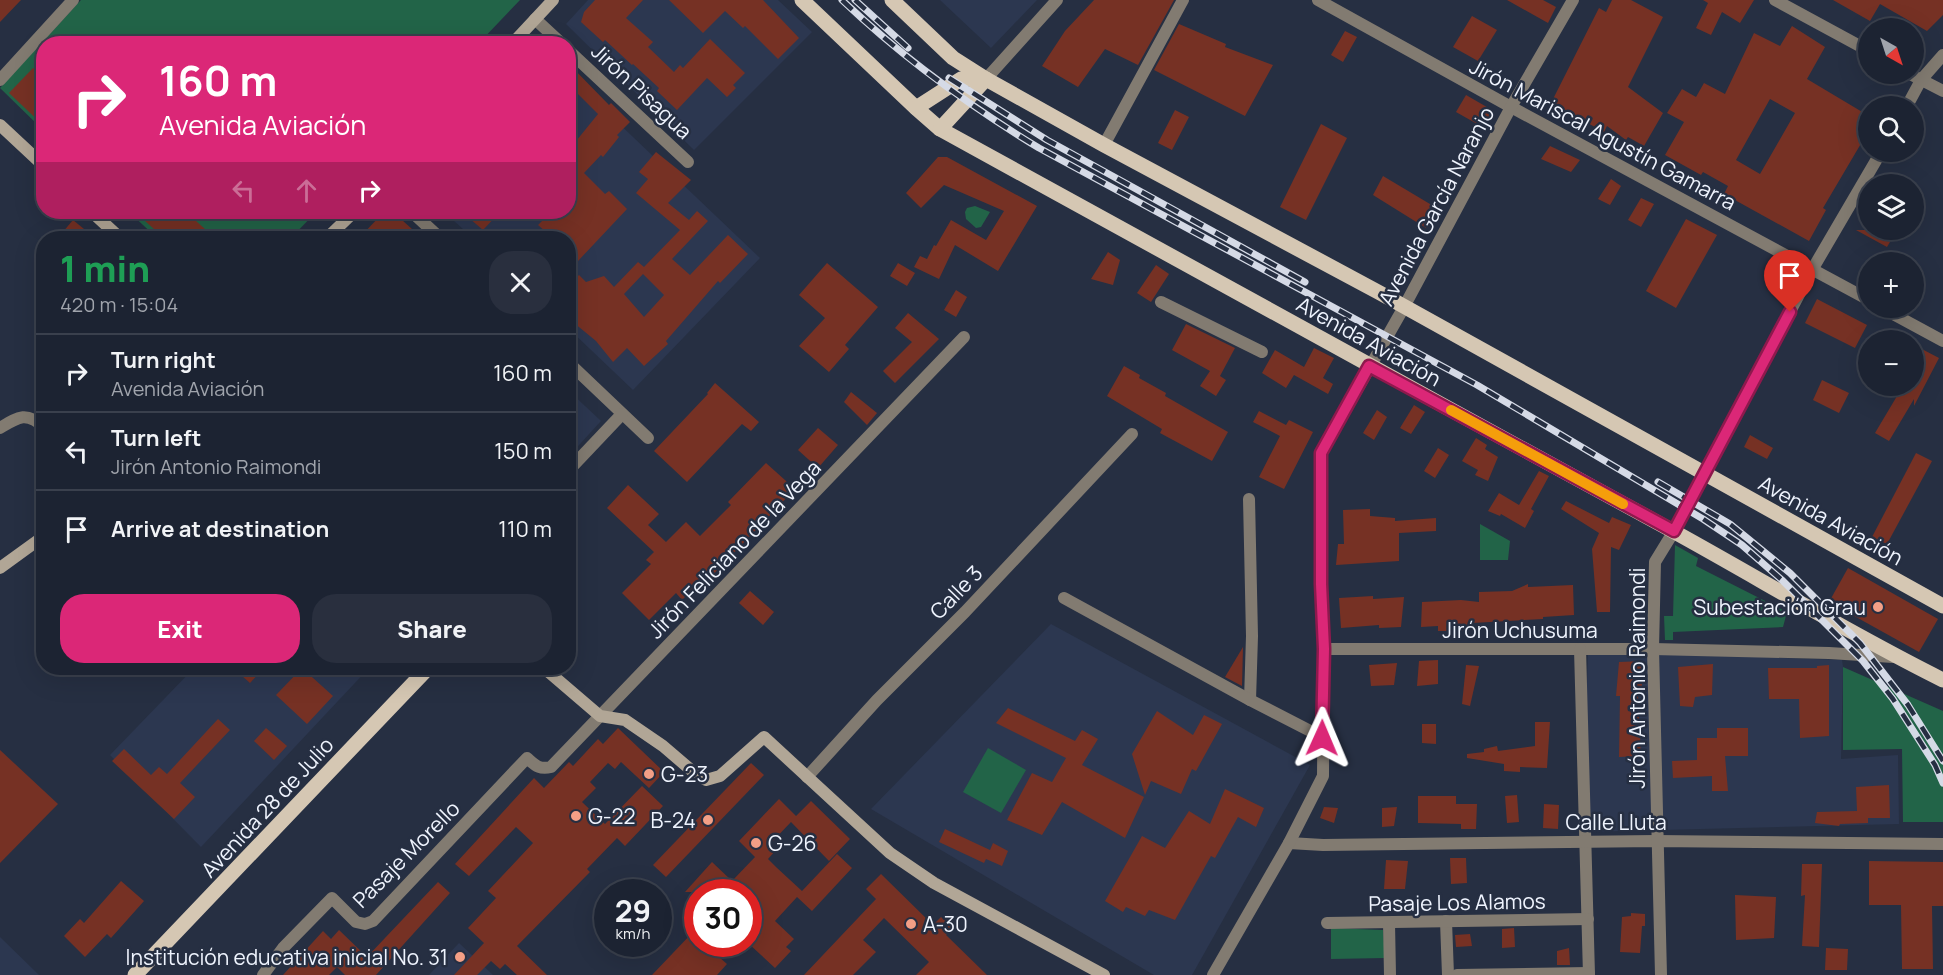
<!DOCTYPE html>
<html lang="en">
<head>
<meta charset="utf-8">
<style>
  body { margin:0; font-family:Manrope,sans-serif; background:#292f3e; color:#f1f3f6; height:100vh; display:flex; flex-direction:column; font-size:22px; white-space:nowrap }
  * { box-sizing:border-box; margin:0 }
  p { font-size:20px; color:#a0a4ac }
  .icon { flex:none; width:33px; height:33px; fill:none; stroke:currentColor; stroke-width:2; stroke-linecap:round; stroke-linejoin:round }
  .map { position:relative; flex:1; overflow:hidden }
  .details { position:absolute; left:36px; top:231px; width:540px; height:444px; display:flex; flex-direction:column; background:#1c2332; border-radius:24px; box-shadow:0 6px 24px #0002,0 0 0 2px #3a404d }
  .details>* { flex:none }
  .top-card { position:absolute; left:36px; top:36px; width:540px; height:183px; border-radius:24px; box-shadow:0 6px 24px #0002,0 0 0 2px #3a404d; background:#db2777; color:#fff; overflow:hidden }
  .needle { width:39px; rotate:141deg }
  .fabs { position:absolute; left:1858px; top:18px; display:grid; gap:12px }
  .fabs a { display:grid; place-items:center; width:66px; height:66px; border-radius:50%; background:#1c2332; box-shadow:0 6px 24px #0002,0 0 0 2px #3a404d; font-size:30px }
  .speed { position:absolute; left:594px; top:879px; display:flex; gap:12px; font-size:30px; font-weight:700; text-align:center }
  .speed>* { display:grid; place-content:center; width:78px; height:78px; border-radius:50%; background:#1c2332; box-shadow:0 6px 24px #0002,0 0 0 2px #3a404d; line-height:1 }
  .speed small { font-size:15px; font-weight:400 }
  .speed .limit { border:9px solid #d22; background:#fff; color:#111 }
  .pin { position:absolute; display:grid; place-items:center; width:51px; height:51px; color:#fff; margin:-62px -26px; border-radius:50% 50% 50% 0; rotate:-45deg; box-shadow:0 0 6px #0007 }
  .pin .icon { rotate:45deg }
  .me { position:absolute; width:66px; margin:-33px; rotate:1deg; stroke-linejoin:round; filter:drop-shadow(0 0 4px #0008) }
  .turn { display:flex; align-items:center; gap:21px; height:126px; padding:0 24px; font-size:27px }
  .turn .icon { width:78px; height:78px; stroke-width:2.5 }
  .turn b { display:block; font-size:42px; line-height:51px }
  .lanes { display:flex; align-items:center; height:57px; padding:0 24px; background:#0003; justify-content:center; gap:30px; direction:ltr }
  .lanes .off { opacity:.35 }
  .round { display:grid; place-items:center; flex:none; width:63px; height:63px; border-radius:24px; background:#292f3e }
  .overview { display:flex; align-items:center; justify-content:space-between; height:102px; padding:0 24px }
  h1 { font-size:36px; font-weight:800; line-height:45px; color:#1e9e55 }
  .button { display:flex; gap:12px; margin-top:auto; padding:12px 24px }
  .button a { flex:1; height:69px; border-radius:24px; background:#db2777; color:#fff; font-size:24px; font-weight:800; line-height:69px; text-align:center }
  .button a+a { background:#292f3e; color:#f1f3f6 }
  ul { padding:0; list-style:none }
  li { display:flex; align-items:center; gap:18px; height:78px; padding:0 24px; border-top:2px solid #3a404d }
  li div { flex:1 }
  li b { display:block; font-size:22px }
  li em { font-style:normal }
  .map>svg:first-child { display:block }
  .built { fill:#2c3750 }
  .green { fill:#226448 }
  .building { fill:#763124; fill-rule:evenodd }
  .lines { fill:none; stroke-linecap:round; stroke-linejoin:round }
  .street { stroke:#827b71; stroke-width:12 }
  .secondary { stroke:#b1a696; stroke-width:12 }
  .primary { stroke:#d5c7b3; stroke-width:15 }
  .rail-casing { stroke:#d5dae6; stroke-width:7 }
  .rail { stroke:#262f42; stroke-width:4.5; stroke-dasharray:14; stroke-linecap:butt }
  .route-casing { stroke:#8e194d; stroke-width:15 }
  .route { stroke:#db2777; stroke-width:10 }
  .slow { stroke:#f59e0b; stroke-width:10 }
  .poi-dot { fill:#f39f86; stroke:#262f42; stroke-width:2 }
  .labels { text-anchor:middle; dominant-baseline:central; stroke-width:5; stroke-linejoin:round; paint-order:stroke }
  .street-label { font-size:21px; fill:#eff4fe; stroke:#262f42 }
  .poi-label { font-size:21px; fill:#eff4fe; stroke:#262f42; text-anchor:start }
</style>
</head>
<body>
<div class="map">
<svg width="1943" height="975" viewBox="0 0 1943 975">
  <rect width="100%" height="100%" fill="#262f42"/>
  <g class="built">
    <polygon points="588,0 778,0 812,32 694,150 566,24"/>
    <polygon points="940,0 1037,0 991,48"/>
    <polygon points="569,76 760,258 633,390 569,329 568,238 473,238 444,212 568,212"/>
    <polygon points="568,390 601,421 569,456 568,456"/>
    <polygon points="1051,624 1310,765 1192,975 1154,975 871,809"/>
    <polygon points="1644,653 1842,660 1843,667 1841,759 1898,755 1899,824 1582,832 1588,654"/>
    <polygon points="194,668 369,668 201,847 110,755"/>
    <polygon points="0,937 39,975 0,975"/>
    <polygon points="459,943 493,975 429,975"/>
  </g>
  <g class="green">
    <polygon points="81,0 520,0 479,43 44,44 43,130 0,88"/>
    <polygon points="975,206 990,212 981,227 976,228 966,219 965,212 967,208"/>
    <polygon points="129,212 316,212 291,238 157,238"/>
    <polygon points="1480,524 1510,541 1508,560 1480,560"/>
    <polygon points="1675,545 1698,558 1696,566 1787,612 1783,627 1673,632 1673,640 1665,640 1664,616 1673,616"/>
    <polygon points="1843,667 1943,711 1943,822 1903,822 1902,749 1843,750"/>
    <polygon points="988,748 1026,770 1001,813 963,792"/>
    <polygon points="1331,928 1383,930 1385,958 1331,959"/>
  </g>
  <g class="building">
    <polygon points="0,0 21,0 0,22"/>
    <polygon points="595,0 643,0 626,18 653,42 648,47 674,72 680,65 683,68 710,39 745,73 733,85 736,88 727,97 707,78 677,110 657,91 659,88 633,64 632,65 605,40 603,42 581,22 584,12"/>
    <polygon points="669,0 763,0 799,38 778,59 745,26 743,28 725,11 703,33"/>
    <polygon points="1094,0 1174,0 1138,65 1105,49 1078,87 1042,66 1065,31"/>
    <polygon points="1507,0 1543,0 1556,7 1548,23"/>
    <polygon points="1612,0 1631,0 1663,17 1628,87 1663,113 1644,146 1628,137 1626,140 1607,126 1604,132 1551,103 1599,8 1606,12"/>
    <polygon points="1703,0 1754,0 1740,23 1722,12 1711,35 1696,28 1708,3"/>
    <polygon points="1833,0 1943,0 1943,15 1927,31 1880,4 1870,21"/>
    <polygon points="1472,16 1497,30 1478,61 1453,47"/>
    <polygon points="1179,24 1226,44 1225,47 1273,65 1245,116 1154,70"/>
    <path d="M1792 26 1825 47 1807 79 1869 116V130L1823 208 1826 210 1809 241 1724 194 1728 186 1703 172 1701 175 1665 155 1684 122 1667 113 1682 89 1696 97 1704 83 1725 94 1754 33 1780 46ZM1770 99 1795 113 1760 174 1736 160Z"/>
    <polygon points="1345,31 1357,37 1343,62 1331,55"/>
    <polygon points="568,63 609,105 611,103 630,122 617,135 619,137 603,157 601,155 584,173 605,194 609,191 627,209 578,261 568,252 568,238 553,238 538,225 551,212 568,212 568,194 576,186 568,178 568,151 598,114 568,84"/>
    <polygon points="33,68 44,78 44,126 9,93"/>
    <polygon points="1466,95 1492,110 1494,115 1486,129 1456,112"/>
    <polygon points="1175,110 1189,117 1172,150 1158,143"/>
    <polygon points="1321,124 1347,138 1306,220 1280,207"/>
    <polygon points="1550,146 1580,160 1571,172 1541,159"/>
    <path d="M656 152 691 180 668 203 689 220 697 211 708 221 672 259 690 275 728 235 748 254 720 283 718 281 666 341 668 344 644 366 627 348 613 362 596 341 568 318V286L579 275 586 282 604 276 614 287 638 262 644 267 680 230 636 193 648 179 639 172ZM643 274 664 295 644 317 624 294Z"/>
    <polygon points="938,157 947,157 1037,206 998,271 955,245 939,279 914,267 920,256 927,259 934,245 936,246 951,220 986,240 1004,211 944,185 921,208 906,193"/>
    <polygon points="1383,176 1435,207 1426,228 1373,195"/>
    <polygon points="1611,179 1621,186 1610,205 1598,199"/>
    <polygon points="1641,198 1654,204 1641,227 1628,220"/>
    <polygon points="135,212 186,212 215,238 164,238"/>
    <polygon points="384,212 393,212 422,238 359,238"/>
    <polygon points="462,212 500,212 483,230"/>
    <polygon points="1686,219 1717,235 1676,308 1646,291"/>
    <polygon points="73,220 84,229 76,238 68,238 62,233"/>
    <polygon points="1856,230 1897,230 1887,247"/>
    <polygon points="1108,252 1120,260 1113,285 1091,279"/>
    <polygon points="827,263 878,307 845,345 849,349 829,372 799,346 825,318 799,295"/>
    <polygon points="898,263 915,273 907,286 890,276"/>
    <polygon points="1156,265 1169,274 1151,302 1137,293"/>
    <polygon points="956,290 967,297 956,317 944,310"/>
    <polygon points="1817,299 1867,325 1855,348 1805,323"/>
    <polygon points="908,313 939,339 895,383 883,371 912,342 895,328"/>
    <polygon points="1186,324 1235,348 1220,376 1226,380 1216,396 1200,386 1210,371 1172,350"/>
    <polygon points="1918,347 1939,358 1914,406 1914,399 1889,441 1875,433 1903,386 1914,386 1914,354"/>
    <polygon points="1314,348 1334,358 1323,378 1333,384 1328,394 1294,375 1286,388 1262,373 1275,350 1304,367"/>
    <polygon points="1124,366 1140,375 1139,378 1166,393 1165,396 1228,432 1212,461 1160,433 1162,429 1107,396"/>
    <polygon points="1822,380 1849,393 1839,413 1813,400"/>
    <polygon points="715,383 759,422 751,431 742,424 687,482 654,451 708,394 707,393"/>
    <polygon points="851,392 877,413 867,425 844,402"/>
    <polygon points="1414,405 1425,412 1411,434 1400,428"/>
    <polygon points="1377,410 1387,417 1374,440 1363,433"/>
    <polygon points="1259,411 1286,425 1289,420 1313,432 1284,489 1259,477 1280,436 1253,422"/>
    <polygon points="818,428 838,445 818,468 798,450"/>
    <polygon points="1750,435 1773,448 1767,459 1744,447"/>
    <polygon points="1476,438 1487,445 1485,449 1498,457 1488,481 1475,475 1478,470 1462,461"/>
    <polygon points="1438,448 1449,455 1435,478 1424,471"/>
    <polygon points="1916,453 1932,461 1887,544 1872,537"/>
    <polygon points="766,463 795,489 706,582 703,579 682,600 676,593 649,620 622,593 651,564 646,560 654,552 607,508 628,485 659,514 648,525 666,542 686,522 700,536 731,505 728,502"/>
    <polygon points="1539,471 1549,476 1531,509 1534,511 1525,528 1501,514 1500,516 1488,511 1499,493 1519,505"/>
    <polygon points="1566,501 1609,523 1612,517 1631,525 1619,550 1611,547 1610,612 1597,612 1592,549 1599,533 1561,509"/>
    <polygon points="1370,509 1370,516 1395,518 1395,521 1436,518 1436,531 1399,533 1399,561 1336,565 1338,544 1344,544 1343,510"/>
    <polygon points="1848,568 1938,619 1919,652 1829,602"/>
    <polygon points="1528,584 1528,587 1573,585 1574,615 1543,617 1543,619 1472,623 1472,629 1459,631 1438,631 1438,626 1421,627 1422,602 1461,600 1479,602 1479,592 1512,591"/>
    <polygon points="750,591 774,612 763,625 739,603"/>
    <polygon points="1373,596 1373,599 1404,597 1401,627 1379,628 1379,625 1341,628 1339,598"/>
    <polygon points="1243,647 1242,686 1225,677"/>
    <polygon points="1438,660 1438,684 1417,686 1419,661"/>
    <polygon points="1644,661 1641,695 1638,695 1641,756 1619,757 1620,696 1616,696 1619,662"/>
    <polygon points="1397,663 1394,685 1371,686 1369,665"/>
    <polygon points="1713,664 1712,695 1695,697 1693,707 1680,706 1678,667"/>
    <polygon points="1466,665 1479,666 1470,706 1462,704"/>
    <polygon points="1829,665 1829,736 1800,738 1799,699 1769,699 1768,668 1817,668 1817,666"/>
    <polygon points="233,668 264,668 250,683"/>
    <polygon points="302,668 333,696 307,724 276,695"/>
    <polygon points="1008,708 1075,741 1082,730 1098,739 1082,765 1144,797 1125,838 1062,802 1042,835 1007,820 1032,773 1052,782 1066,758 996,723"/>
    <polygon points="1157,711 1193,735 1204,715 1222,724 1196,771 1192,769 1181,794 1151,781 1145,795 1132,754"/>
    <polygon points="218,719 230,730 180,783 195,797 174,819 112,761 124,749 151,775 159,767 167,774"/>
    <polygon points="1535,722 1550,722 1547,768 1520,767 1520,772 1504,771 1504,764 1467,758 1467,754 1484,752 1484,749 1497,746 1498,751 1535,746"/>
    <polygon points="1422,724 1436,724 1436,744 1422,743"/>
    <polygon points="266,728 287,746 274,760 254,741"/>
    <polygon points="618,728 664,772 649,788 621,762 615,769 608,763 590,782 596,788 582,802 605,824 642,786 663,806 625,846 617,838 587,869 590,872 517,946 547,975 517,975 505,964 500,969 491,961 477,975 454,975 484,943 468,928 496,898 488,891 533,843 516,827 469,876 455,864 534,778 544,788 569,762 573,766 598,739 603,744"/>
    <polygon points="1717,728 1748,728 1748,756 1725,756 1728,791 1712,791 1712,776 1673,778 1672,761 1697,760 1697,738 1717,738"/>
    <polygon points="0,750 58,804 0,863"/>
    <polygon points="751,763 764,775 666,877 653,865"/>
    <polygon points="1889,785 1890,818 1868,818 1868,823 1840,824 1839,826 1815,823 1817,812 1857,811 1856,787"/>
    <polygon points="1225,789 1264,808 1256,827 1238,817 1215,858 1211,856 1175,920 1149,910 1145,916 1126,907 1123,912 1105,901 1142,836 1165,848 1189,811 1210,824"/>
    <polygon points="1517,795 1519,822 1507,823 1505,796"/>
    <polygon points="1418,796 1456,796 1456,804 1477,804 1476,829 1461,829 1461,824 1418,823"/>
    <polygon points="779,799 796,816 811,801 850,839 829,861 791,822 769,845 775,851 768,859 776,867 802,891 837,854 852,868 812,911 797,897 775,921 794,939 786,947 791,951 775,968 748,943 748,892 685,892 712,862 732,881 755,857 739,841"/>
    <polygon points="1544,804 1559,805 1558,829 1543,828"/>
    <polygon points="1324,807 1338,808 1334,823 1320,818"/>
    <polygon points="1397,807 1394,826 1382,827 1382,808"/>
    <polygon points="945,829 990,850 993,843 1008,851 1002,866 986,859 984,863 939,842"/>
    <polygon points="1450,858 1466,858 1467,883 1451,884"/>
    <polygon points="1386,860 1408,861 1405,889 1384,889"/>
    <polygon points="1869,861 1943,862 1943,906 1932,906 1933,969 1902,969 1901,905 1869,905"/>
    <polygon points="1802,864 1822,864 1819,947 1802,946 1805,895 1801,896"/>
    <polygon points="881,874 933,925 941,917 953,928 946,935 987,975 916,975 929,962 884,918 863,940 876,952 853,975 804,975 876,899 866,889"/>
    <polygon points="121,881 144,901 111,938 107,934 85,957 64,936 80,919 84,923"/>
    <polygon points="438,882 450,893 376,975 345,975 337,967 329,975 283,975 323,931 331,939 339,930 367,957"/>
    <polygon points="1735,895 1776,897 1774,938 1736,940"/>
    <polygon points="1631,913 1645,914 1645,926 1642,926 1640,953 1620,952 1622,917 1631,916"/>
    <polygon points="1514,928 1515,947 1502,948 1502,929"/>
    <polygon points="693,932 698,937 698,944 704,944 727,964 717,975 652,975"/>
    <polygon points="1470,934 1472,946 1456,947 1455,935"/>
    <polygon points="1569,948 1570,965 1557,965 1557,951"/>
    <polygon points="1826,948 1848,949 1847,970 1825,970"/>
  </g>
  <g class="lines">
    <g class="street">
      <polyline points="1318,0 1511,107 1869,300"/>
      <polyline points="1775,0 1869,51"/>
      <polyline points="535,19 562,44"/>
      <polyline points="568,50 688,162"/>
      <polyline points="1910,74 1943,91"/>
      <polyline points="986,79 1057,0"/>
      <polyline points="0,80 73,0"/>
      <polyline points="1907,106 1921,80 1943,55"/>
      <polyline points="1104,145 1183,0"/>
      <polyline points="412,212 440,238"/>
      <polyline points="1161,302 1262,352"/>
      <polyline points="1882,308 1943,341"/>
      <polyline points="568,362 648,438"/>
      <path d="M0 428C18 417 26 411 44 427"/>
      <polyline points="568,471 622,414"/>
      <polyline points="1249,499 1252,636 1250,700"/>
      <polyline points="1064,598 1250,700 1322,737"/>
      <polyline points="1324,649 1653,649 1829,653 1893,657"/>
      <polyline points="1580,649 1589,975"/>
      <polyline points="807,777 877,700 965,612 1132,434"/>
      <polyline points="1289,843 1323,845 1656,841 1943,844"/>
      <polyline points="1446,921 1448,975"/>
      <polyline points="1327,923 1588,919"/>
      <polyline points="1389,923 1390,975"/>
      <path d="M263 975 283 948 332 898 356 922 365 924 373 921 527 758C535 765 539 770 551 767L964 337"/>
      <polyline points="1213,975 1289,843 1323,776 1324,649 1321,583 1321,453 1404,307 1511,107 1573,0"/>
      <polyline points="1457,975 1589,973"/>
      <polyline points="1661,975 1653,649 1655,562 1674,531 1812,270 1881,152"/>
    </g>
    <g class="secondary">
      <polyline points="512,44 553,0"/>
      <polyline points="0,125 44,166"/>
      <polyline points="92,212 120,238"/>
      <polyline points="327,238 354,212"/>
      <polyline points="0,568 44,536"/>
      <polyline points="544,668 600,716 625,720 663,746 698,776 706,780 720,776 764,737 890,853 934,883 1104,975"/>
    </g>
    <g class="primary">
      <path d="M802 0 916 108 940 129C1184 263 1427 397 1671 530 1762 580 1850 634 1943 680"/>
      <polyline points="892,0 953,58 986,79 1104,145 1380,293 1943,606"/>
      <polyline points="916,108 961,79 985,79"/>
      <polyline points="940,129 986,79"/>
      <polyline points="135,975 428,668"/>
    </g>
    <defs>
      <g id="rail">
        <path d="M842 0C902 57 968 105 1039 148L1477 385 1703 519 1742 545 1783 581 1863 661 1893 699 1935 765 1943 783"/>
        <polyline points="855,0 908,48"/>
        <polyline points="949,78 1047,140 1305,282"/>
        <polyline points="1658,482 1730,524 1790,573 1860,643 1908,705 1943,761"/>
      </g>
    </defs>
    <use href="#rail" class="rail-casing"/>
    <use href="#rail" class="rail"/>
  </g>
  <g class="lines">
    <defs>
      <polyline id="route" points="1322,738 1324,649 1321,584 1321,453 1369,366 1674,531 1790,312"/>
    </defs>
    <use href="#route" class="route-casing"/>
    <use href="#route" class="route"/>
    <polyline class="slow" points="1451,410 1623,504"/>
  </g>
  <g class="poi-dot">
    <circle cx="1878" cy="607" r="6"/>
    <circle cx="649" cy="774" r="6"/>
    <circle cx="576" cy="816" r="6"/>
    <circle cx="708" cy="820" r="6"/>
    <circle cx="756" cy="843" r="6"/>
    <circle cx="911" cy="924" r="6"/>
    <circle cx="460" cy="957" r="6"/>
  </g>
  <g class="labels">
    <g class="street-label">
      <text transform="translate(642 91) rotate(43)">Jirón Pisagua</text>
      <text transform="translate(1603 134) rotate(28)">Jirón Mariscal Agustín Gamarra</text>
      <text transform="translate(1436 206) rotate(-62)">Avenida García Naranjo</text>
      <text transform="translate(1369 341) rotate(29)">Avenida Aviación</text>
      <text transform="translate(1831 520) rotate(29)">Avenida Aviación</text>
      <text transform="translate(734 549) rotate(-46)">Jirón Feliciano de la Vega</text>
      <text transform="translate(956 592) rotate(-46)">Calle 3</text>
      <text x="1520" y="630">Jirón Uchusuma</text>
      <text transform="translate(1637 678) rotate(-90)">Jirón Antonio Raimondi</text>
      <text transform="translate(267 807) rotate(-47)">Avenida 28 de Julio</text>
      <text x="1616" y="822">Calle Lluta</text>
      <text transform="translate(406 854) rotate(-45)">Pasaje Morello</text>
      <text transform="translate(1457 902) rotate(-1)">Pasaje Los Alamos</text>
    </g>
    <g class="poi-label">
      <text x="1866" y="607" text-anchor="end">Subestación Grau</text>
      <text x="661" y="774">G-23</text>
      <text x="588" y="816">G-22</text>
      <text x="696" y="820" text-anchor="end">B-24</text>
      <text x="768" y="843">G-26</text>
      <text x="923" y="924">A-30</text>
      <text x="448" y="957" text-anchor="end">Institución educativa inicial No. 31</text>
    </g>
  </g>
</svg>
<div class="fabs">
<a><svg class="needle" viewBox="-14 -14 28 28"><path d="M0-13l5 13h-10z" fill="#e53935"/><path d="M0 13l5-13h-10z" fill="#a0a4ac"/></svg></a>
<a><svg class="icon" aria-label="search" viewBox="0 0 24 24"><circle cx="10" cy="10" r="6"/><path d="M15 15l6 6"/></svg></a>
<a><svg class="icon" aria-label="layers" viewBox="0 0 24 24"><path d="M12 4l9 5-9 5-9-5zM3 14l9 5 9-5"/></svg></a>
<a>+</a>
<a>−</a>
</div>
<div class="speed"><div>29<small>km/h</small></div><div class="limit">30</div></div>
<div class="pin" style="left:1790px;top:312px;background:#d93025"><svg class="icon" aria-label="arrive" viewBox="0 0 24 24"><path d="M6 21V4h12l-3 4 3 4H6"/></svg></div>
<svg class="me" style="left:1322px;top:738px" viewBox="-20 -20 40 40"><path d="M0-17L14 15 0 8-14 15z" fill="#db2777" stroke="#fff" stroke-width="4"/></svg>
<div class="top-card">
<div class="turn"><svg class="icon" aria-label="right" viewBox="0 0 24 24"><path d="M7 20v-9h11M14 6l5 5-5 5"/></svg><div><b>160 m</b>Avenida Aviación</div></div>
<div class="lanes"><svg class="icon off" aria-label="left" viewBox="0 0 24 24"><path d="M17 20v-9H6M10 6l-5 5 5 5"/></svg><svg class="icon off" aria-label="ahead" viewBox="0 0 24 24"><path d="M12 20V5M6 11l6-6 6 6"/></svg><svg class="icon" aria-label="right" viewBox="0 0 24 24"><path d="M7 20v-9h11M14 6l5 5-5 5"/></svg></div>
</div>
<section class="details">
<div class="overview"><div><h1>1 min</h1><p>420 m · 15:04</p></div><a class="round"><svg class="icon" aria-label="close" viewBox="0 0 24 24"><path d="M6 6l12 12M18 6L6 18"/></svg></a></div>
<ul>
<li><svg class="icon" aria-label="right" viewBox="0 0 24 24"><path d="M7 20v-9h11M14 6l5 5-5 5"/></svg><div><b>Turn right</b><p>Avenida Aviación</p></div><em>160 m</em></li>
<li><svg class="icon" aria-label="left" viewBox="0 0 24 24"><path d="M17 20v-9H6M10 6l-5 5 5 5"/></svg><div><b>Turn left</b><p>Jirón Antonio Raimondi</p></div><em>150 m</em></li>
<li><svg class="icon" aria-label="arrive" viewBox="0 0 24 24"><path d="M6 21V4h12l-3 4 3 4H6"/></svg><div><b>Arrive at destination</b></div><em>110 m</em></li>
</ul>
<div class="button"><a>Exit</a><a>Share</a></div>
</section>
</div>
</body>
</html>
